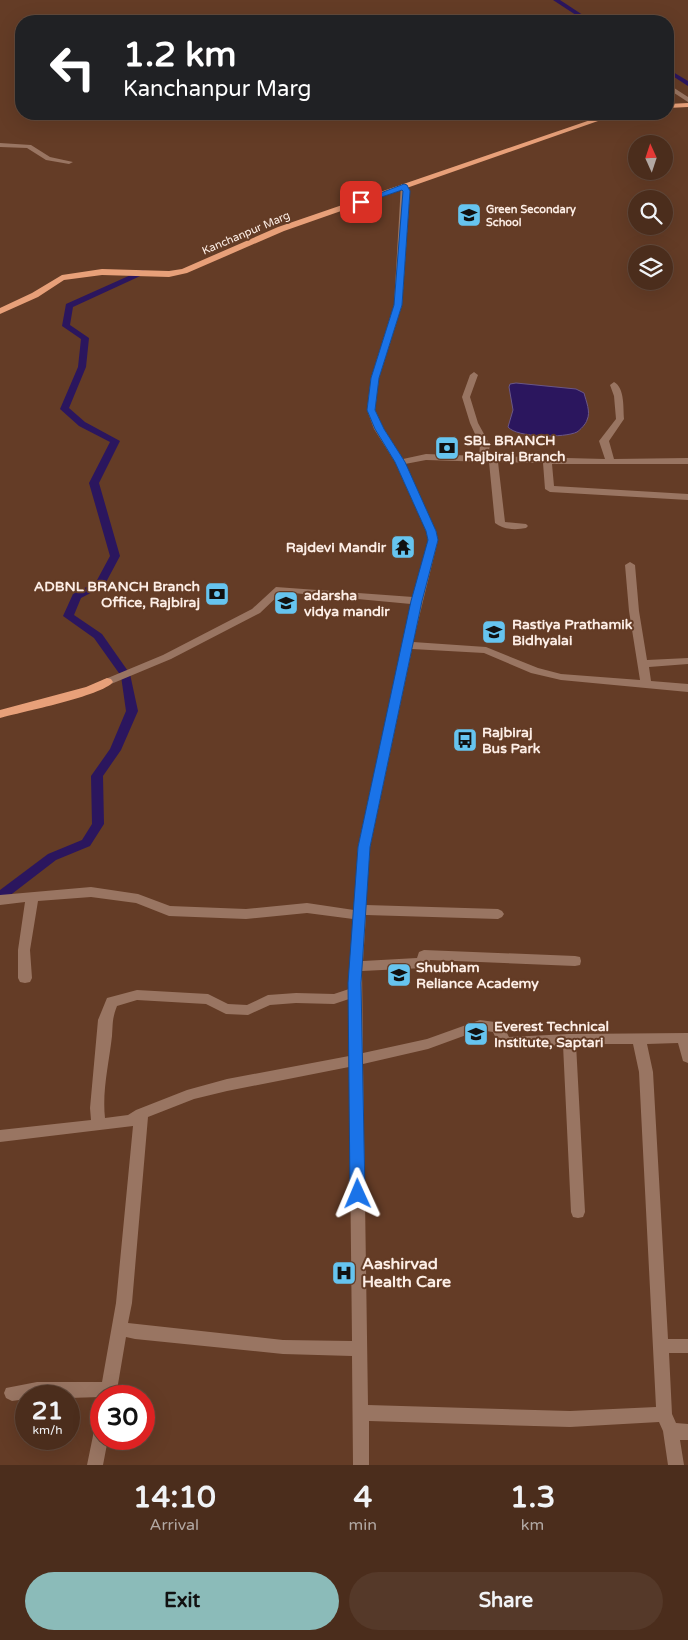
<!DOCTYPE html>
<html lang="en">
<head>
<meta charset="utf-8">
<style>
  body { margin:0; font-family:"Varela Round",sans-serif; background:#553929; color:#f1f3f6; height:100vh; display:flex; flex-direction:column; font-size:19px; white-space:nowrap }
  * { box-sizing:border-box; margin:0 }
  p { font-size:16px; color:#b2a8a3 }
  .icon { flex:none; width:28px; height:28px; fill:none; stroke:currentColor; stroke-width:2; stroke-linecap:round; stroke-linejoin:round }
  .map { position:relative; height:1465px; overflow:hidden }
  .sheet { display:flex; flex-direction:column; background:#4b2d1c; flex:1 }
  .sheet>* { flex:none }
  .guide { position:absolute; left:15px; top:15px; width:659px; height:105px; border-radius:20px; box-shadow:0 5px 20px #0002,0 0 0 1px #62493b; background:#202124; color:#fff; overflow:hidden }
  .needle { width:32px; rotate:357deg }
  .buttons { position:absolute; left:628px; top:135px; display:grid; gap:10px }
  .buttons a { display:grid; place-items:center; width:45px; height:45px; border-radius:50%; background:#4b2d1c; box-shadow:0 5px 20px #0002,0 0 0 1px #62493b; font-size:25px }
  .speed { position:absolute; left:15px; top:1385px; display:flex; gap:10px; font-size:25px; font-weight:700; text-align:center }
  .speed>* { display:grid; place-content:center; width:65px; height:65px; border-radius:50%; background:#4b2d1c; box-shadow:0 5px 20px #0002,0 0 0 1px #62493b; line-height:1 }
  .speed small { font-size:12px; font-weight:400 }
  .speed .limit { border:8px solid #d22; background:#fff; color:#111 }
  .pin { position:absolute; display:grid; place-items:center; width:42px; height:42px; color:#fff; margin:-21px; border-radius:10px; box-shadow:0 2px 8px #0006 }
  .me { position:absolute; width:55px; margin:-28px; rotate:359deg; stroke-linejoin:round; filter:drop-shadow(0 0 4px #0008) }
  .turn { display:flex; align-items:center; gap:18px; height:105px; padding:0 25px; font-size:22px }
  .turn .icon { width:65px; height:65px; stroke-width:2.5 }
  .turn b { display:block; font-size:35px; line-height:42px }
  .eta { display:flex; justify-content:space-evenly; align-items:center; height:85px; text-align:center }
  .eta b { font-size:30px; font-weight:700; line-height:35px }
  .cta { display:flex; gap:10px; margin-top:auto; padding:10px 25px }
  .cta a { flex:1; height:58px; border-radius:30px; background:#8bbbb9; color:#111; font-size:20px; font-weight:700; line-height:58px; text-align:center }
  .cta a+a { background:#553929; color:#f1f3f6 }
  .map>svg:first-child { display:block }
  .water { fill:#2b165e; stroke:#6a5787 }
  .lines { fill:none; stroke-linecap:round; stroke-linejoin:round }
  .canal { fill:#2b165e; fill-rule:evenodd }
  .minor { fill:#997562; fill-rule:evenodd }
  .major { fill:#e8a079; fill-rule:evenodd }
  .route { fill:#1a73e8; stroke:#114b97 }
  .labels { text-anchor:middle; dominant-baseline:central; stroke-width:4; stroke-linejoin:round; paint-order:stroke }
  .far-poi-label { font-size:11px; font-weight:bold; fill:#fdeee6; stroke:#643c26; text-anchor:start }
  .far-street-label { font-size:11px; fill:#fdeee6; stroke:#643c26 }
  .poi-label { font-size:14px; font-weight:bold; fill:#fdeee6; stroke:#643c26; text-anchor:start }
  .near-poi-label { font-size:16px; font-weight:bold; fill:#fdeee6; stroke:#643c26; text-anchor:start }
</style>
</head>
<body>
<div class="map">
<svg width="688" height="1465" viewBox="0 0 688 1465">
  <rect width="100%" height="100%" fill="#643c26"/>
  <path class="water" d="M516 383 576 389 584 393C586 401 591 412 587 420 586 424 580 430 577 432 565 438 517 438 508 427L513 410 509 387 510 384Z"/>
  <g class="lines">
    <g class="canal">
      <polygon points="553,0 560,0 592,21 585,21"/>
      <polygon points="668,69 688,81 688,86 668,73"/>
      <polygon points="142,270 149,272 73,307 70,325 89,338 86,367 69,408 85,422 120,441 99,483 120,556 104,586 81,598 74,615 102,634 130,674 138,711 121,750 103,776 104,824 90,846 56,860 4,900 0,902 0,890 48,854 82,840 92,824 91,776 110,749 126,711 121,676 94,638 63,616 73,594 96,582 110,556 89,483 110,442 79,426 60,409 78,367 81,339 62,326 66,304"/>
    </g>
    <g class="minor">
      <polygon points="668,84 688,97 688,102 668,89"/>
      <polygon points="0,143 31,145 50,157 73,162 69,164 46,160 27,148 0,147"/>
      <path d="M401 184H407L410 191 402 305 379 378 375 410 384 429 403 459 426 454 479 456 480 445 470 423 462 397 470 375 474 372 478 375 470 397 478 423 490 445 488 456 605 459 599 441 616 419 614 396 610 385 614 382C625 388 623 408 624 419L609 441 614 459 688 458V464H552L554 486 688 494V500L550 492 545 489 543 463 498 462 505 522 526 524 528 526 526 528C516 530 504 530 495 523L489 462 426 460 405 464 436 531 438 540 413 642 486 647 538 668 561 674 640 680 629 611 625 565 630 562 635 565 639 611 647 660 688 658V664L649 667 651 681 688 684V692L561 680 531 673 484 653 412 649 370 847 366 905 498 909 502 911 504 914 502 917 498 919 366 915 363 961 417 958 419 952 424 950 575 956 580 957 581 961 580 965 575 966 430 960 428 967 423 968 362 971 363 1053 427 1039 480 1020 502 1023 509 1037 569 1034 688 1033V1063L683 1061 678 1043 647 1044 653 1072 668 1339H688V1353H669L672 1414 676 1423 688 1424V1440H680L684 1465H668L663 1431 659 1422 570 1427 369 1421V1465H353L352 1356 283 1354 135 1339 126 1337 116 1396H101V1399V1397L69 1398V1396H26V1399L12 1401 6 1398 4 1393 6 1388 37 1382H102L116 1303 133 1126 0 1142V1130L91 1120 90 1108 98 1020 107 998 137 990 208 994 228 1004 247 1005 268 995 296 993 334 994 349 989 353 919 307 913 246 919 169 916 136 903 91 897 38 901 30 950 32 978 30 982 25 983 20 982 18 978V950L25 902 0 905V895L91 887 138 894 170 906 246 909 307 903 354 910 358 847 411 604 282 592 260 613 171 659 111 684 107 686 102 682 103 680 163 655 252 609 276 587 413 597 428 540 426 531 395 462 374 429 367 410 371 378 394 305ZM349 999V1056L227 1079 187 1090 136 1110 128 1115 105 1118C102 1091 109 1063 112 1036 113 1023 112 1019 117 1006L137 1000 206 1004 226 1014 248 1015 270 1005 296 1003 334 1004ZM480 1030 493 1032 500 1047 505 1048 563 1045 571 1212 573 1217 578 1218 583 1217 585 1212 576 1044H633L639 1072 656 1407 570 1411 368 1405 363 1064 428 1049ZM349 1067 352 1341 283 1340 128 1323 132 1303 148 1117 194 1099 227 1091Z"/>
      <polygon points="101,1424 101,1439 108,1439 103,1465 87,1465 95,1426"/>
    </g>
    <g class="major">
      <polygon points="688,103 688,107 668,108 668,104"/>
      <polygon points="608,114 618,114 284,231 187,273 169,277 102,275 64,280 38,297 0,314 0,308 32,293 62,275 102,269 169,271 182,269 278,227"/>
      <path d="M107 678 111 679 113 682C102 696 21 712 0 718V710L86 687Z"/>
    </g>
  </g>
  <polygon class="route" points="404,184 407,185 410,191 402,305 379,378 375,410 384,429 405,462 436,531 438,540 422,601 370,847 361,983 365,1194 363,1199 358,1201 353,1199 350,1194 348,983 358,847 411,601 428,540 426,531 395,462 375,429 367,410 371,378 394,305 403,191 402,190 361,204 357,202"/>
  <defs>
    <symbol id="school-square" viewBox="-11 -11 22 22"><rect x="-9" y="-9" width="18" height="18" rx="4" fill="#66c4ef" stroke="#643c26"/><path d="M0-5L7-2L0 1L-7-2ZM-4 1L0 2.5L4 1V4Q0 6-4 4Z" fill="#111"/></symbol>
    <symbol id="bank-square" viewBox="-11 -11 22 22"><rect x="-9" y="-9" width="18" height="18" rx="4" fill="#66c4ef" stroke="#643c26"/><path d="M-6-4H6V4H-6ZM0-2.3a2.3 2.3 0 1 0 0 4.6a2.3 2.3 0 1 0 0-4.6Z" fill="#111"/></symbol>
    <symbol id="temple-square" viewBox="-11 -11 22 22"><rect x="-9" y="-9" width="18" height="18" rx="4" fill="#66c4ef" stroke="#643c26"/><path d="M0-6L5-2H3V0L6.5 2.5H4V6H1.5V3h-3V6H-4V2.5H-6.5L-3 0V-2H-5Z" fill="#111"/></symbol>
    <symbol id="bus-square" viewBox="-11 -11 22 22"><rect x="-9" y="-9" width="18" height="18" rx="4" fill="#66c4ef" stroke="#643c26"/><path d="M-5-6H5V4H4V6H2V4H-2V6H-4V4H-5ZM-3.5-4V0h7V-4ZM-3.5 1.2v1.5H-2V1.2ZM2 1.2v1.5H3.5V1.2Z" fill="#111"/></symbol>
    <symbol id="hospital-square" viewBox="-11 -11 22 22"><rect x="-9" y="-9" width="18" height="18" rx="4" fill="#66c4ef" stroke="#643c26"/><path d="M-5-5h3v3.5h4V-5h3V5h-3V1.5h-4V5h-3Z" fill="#111"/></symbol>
  </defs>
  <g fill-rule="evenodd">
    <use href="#school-square" x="455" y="201" width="28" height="28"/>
    <use href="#bank-square" x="433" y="434" width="28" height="28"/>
    <use href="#temple-square" x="389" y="533" width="28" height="28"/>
    <use href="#bank-square" x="203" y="580" width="28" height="28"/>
    <use href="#school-square" x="272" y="589" width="28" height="28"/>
    <use href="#school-square" x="480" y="618" width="28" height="28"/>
    <use href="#bus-square" x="451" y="726" width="28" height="28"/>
    <use href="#school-square" x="385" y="961" width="28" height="28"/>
    <use href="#school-square" x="462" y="1020" width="28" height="28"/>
    <use href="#hospital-square" x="330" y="1259" width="28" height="28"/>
  </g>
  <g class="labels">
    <g class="far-poi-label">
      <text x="486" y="209">Green Secondary<tspan x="486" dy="13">School</tspan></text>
    </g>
    <g class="far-street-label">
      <text transform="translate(246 233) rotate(-23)">Kanchanpur Marg</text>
    </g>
    <g class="poi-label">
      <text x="464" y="440">SBL BRANCH<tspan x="464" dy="16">Rajbiraj Branch</tspan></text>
      <text x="386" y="547" text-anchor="end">Rajdevi Mandir</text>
      <text x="200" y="586" text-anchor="end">ADBNL BRANCH Branch<tspan x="200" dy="16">Office, Rajbiraj</tspan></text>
      <text x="304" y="595">adarsha<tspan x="304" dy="16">vidya mandir</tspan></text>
      <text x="512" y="624">Rastiya Prathamik<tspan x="512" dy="16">Bidhyalai</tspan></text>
      <text x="482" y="732">Rajbiraj<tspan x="482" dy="16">Bus Park</tspan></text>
      <text x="416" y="967">Shubham<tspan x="416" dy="16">Reliance Academy</tspan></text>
      <text x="494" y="1026">Everest Technical<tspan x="494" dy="16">Institute, Saptari</tspan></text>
    </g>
    <g class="near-poi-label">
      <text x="362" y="1264">Aashirvad<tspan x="362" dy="18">Health Care</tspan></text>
    </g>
  </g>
</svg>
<div class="buttons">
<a><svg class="needle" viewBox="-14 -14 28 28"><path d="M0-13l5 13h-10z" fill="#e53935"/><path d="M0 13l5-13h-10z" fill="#b2a8a3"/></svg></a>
<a><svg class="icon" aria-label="search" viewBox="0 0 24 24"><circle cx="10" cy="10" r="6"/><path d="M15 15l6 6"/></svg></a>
<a><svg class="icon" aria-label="layers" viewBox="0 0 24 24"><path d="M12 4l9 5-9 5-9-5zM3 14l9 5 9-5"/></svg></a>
</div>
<div class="speed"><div>21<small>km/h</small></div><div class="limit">30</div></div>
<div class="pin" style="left:361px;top:202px;background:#d93025"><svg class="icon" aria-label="arrive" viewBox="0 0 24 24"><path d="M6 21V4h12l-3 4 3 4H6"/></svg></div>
<svg class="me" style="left:358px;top:1194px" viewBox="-20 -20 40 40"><path d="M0-17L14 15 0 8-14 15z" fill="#1a73e8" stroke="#fff" stroke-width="4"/></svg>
<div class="guide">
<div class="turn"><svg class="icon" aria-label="left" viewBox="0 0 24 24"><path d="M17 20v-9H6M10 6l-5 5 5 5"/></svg><div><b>1.2 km</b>Kanchanpur Marg</div></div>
</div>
</div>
<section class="sheet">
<div class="eta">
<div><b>14:10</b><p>Arrival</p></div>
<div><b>4</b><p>min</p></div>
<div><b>1.3</b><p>km</p></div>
</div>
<div class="cta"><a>Exit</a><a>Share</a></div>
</section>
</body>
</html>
